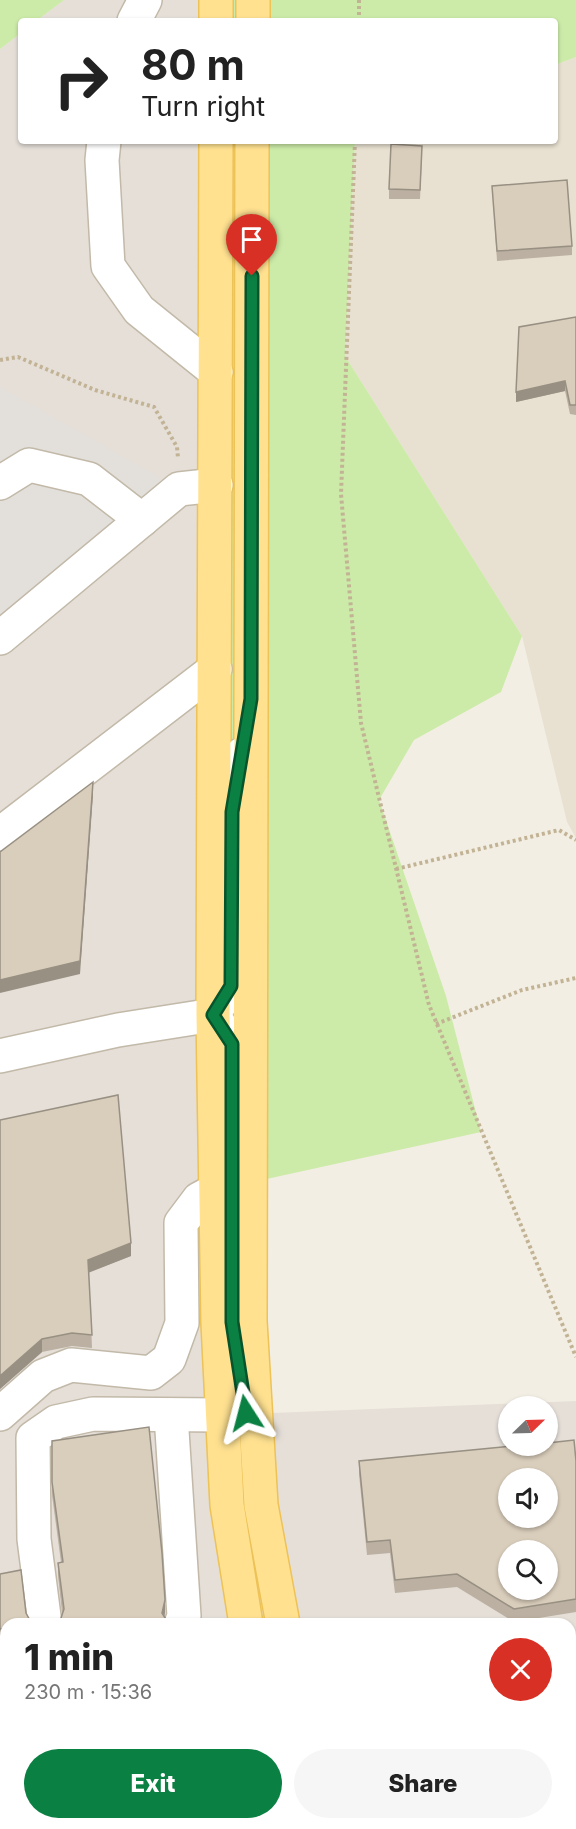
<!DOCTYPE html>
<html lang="en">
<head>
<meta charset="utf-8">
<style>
  body { margin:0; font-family:Inter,sans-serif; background:#f6f6f6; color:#222; height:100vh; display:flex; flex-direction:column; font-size:22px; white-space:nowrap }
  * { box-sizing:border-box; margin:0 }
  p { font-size:20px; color:#767676 }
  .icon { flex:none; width:33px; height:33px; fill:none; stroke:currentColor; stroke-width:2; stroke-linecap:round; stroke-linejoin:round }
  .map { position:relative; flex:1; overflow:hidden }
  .panel { position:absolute; left:0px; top:1618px; width:576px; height:212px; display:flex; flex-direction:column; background:#fff; border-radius:18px 18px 0 0; box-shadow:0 2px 4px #0004 }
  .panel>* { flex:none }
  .top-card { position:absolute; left:18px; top:18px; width:540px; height:126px; border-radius:6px; box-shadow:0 2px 4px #0004; background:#fff; color:#222; overflow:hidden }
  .needle { width:39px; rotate:67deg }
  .controls { position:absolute; left:498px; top:1396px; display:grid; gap:12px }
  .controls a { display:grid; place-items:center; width:60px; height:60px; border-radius:50%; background:#fff; box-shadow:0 2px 4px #0004; font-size:30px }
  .pin { position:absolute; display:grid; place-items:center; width:51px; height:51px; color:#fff; margin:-62px -26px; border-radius:50% 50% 50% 0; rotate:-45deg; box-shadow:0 0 6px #0007 }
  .pin .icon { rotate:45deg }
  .me { position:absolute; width:66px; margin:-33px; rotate:351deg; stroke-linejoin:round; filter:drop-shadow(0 0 4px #0008) }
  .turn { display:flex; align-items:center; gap:21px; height:126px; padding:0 24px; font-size:27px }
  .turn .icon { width:78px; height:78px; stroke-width:2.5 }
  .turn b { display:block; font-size:42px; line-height:51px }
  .round { display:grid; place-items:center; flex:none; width:63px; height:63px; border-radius:32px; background:#f6f6f6 }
  .head { display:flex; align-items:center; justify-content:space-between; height:102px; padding:0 24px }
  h1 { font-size:36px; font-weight:800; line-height:45px }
  .action { display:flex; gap:12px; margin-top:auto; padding:12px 24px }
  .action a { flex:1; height:69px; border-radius:36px; background:#0b8043; color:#fff; font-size:24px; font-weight:800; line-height:69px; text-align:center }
  .action a+a { background:#f6f6f6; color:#222 }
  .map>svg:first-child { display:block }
  .residential { fill:#e8e1d1 }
  .industrial { fill:#e5dfd8; fill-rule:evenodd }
  .green { fill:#cceba8 }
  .parking { fill:#e3e0dc }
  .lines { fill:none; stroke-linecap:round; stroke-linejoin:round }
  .minor-casing { stroke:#c2b9a8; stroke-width:36 }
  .major-casing { stroke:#edc257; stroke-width:36 }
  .path { stroke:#c2b395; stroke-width:4; stroke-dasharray:3 3; stroke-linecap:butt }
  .minor { stroke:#fff; stroke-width:33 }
  .major { stroke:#ffe190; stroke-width:33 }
  .wall { fill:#bbb0a1 }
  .shaded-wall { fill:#989083 }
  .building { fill:#d9cdbb; stroke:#989083; stroke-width:1.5; fill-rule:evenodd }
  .route-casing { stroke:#07532c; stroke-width:15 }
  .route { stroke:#0b8043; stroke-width:10 }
</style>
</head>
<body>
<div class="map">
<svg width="576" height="1829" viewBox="0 0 576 1829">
  <rect width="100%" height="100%" fill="#f3eee3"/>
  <polygon class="residential" points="576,57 576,838 567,822 522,636 345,356 355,141 555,141 555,65"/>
  <g class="industrial">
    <polygon points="64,0 216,0 216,21 36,21"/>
    <path d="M21 33V141H216L223 1415 576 1401V1829H0V49ZM508 1407H548V1446H508ZM508 1479H548V1518H508ZM508 1551H548V1590H508ZM6 1624H570V1824H6Z"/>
  </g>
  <g class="green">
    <polygon points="0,0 64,0 36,21 21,21 21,33 0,49"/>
    <polygon points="216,0 576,0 576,57 555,65 555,21 216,21"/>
    <polygon points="216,141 355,141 345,356 522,636 501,692 414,740 379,800 446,996 481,1132 216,1190"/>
  </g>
  <polygon class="parking" points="0,387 179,489 0,638"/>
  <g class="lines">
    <defs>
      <g id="minor">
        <polyline points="134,21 145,0"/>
        <polyline points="104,141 102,160 108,266 139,310 216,372"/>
        <polyline points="0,483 29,465 89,479 142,520"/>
        <polyline points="0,638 179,489 216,485"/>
        <polyline points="0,834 215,669"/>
        <polyline points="213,1015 232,1044 232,1214"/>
        <polyline points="0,1056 118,1030 213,1015 231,986 232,812 242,754"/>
        <polyline points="0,1414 43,1376 71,1365 151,1373 169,1359 182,1323 181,1223 199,1199 216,1190"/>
        <polyline points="171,1415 184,1616 181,1624"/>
        <polyline points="45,1624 34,1539 33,1438 56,1422 93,1414 223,1415"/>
        <polyline points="0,1809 6,1817"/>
        <polyline points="252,1824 254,1829"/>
      </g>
      <g id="major">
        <polyline points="216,0 216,21"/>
        <polyline points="253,21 253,0"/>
        <polyline points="216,141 213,1015 218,1323 227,1505 246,1624"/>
        <polyline points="252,141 250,1321 261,1505 283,1624"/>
        <polyline points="315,1824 318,1829"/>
        <polyline points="347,1824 349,1829"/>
      </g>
    </defs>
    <use href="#minor" class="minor-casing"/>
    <use href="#major" class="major-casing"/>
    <g class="path">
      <polyline points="359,21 359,0"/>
      <polyline points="355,141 341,494 361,723 429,1005 576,1357"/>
      <polyline points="0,360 18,357 95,390 154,407 177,447 178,458"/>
      <polyline points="396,869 559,830 576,840"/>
      <polyline points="436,1024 522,990 576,978"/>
    </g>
    <use href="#minor" class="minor"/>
    <use href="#major" class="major"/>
  </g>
  <g class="wall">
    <polygon points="422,155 420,199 389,199 389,189"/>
    <polygon points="492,186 572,246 572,255 497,261"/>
    <polygon points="576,317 576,415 570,414 565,391 516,402"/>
    <polygon points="0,1120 131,1256 89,1272 92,1348 72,1346 42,1352 0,1389"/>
    <polygon points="52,1441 165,1613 62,1612 58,1576 58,1563 61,1562 52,1495"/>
    <polygon points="359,1461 576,1461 576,1612 514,1622 457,1587 395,1593 390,1553 367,1555 359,1474"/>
    <polygon points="0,1574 26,1613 32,1624 6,1624 6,1641 0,1642"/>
  </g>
  <g class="shaded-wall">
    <polygon points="565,381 565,391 516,402 516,392"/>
    <polygon points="93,782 93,795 80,974 0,993 0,980"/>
    <polygon points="131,1243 131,1256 88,1273 88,1260"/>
    <polygon points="42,1339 42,1352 0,1389 0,1376"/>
    <polygon points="165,1600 165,1613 163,1624 162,1613"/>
  </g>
  <g class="building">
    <polygon points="391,144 422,146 420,190 389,189"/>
    <polygon points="567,180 572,246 497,251 492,186"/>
    <polygon points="576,317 576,405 570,405 565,381 516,392 519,327"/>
    <polygon points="93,782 80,961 0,980 0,852"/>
    <polygon points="118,1095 131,1243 88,1260 92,1335 72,1333 42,1339 0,1376 0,1120"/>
    <polygon points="149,1427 162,1553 165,1600 162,1613 169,1624 59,1624 64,1609 58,1563 63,1562 52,1482 52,1441"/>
    <path d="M574 1440 576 1461V1599L514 1609 457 1574 395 1580 390 1540 367 1542 359 1461 513 1446H548V1443ZM508 1479H548V1518H508ZM508 1551H548V1590H508Z"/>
    <polygon points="21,1570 26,1613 32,1624 6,1624 6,1628 0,1629 0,1574"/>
    <rect x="79" y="1824" width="115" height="5"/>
  </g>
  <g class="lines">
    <defs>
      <polyline id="route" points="246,1413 232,1322 232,1044 213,1015 231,986 232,812 251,699 252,276"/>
    </defs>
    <use href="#route" class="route-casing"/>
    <use href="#route" class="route"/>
  </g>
</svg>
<div class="controls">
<a><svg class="needle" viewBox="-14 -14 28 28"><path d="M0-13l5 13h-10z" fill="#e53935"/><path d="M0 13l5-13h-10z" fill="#767676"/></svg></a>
<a><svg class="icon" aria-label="sound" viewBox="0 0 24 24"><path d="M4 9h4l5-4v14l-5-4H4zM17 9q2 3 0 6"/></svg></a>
<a><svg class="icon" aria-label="search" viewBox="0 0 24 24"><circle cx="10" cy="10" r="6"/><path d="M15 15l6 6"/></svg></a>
</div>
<div class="pin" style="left:252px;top:276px;background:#d93025"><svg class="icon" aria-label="arrive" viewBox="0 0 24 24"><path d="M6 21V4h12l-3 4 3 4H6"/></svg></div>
<svg class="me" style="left:246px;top:1413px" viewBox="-20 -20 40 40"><path d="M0-17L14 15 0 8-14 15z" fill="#0b8043" stroke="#fff" stroke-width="4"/></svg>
<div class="top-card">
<div class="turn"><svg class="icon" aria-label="right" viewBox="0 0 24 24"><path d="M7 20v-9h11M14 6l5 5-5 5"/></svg><div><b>80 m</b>Turn right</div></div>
</div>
<section class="panel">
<div class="head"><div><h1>1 min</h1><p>230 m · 15:36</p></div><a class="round" style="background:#d93025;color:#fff"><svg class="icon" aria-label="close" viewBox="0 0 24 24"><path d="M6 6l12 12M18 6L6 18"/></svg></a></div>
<div class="action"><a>Exit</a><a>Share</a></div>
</section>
</div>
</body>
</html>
